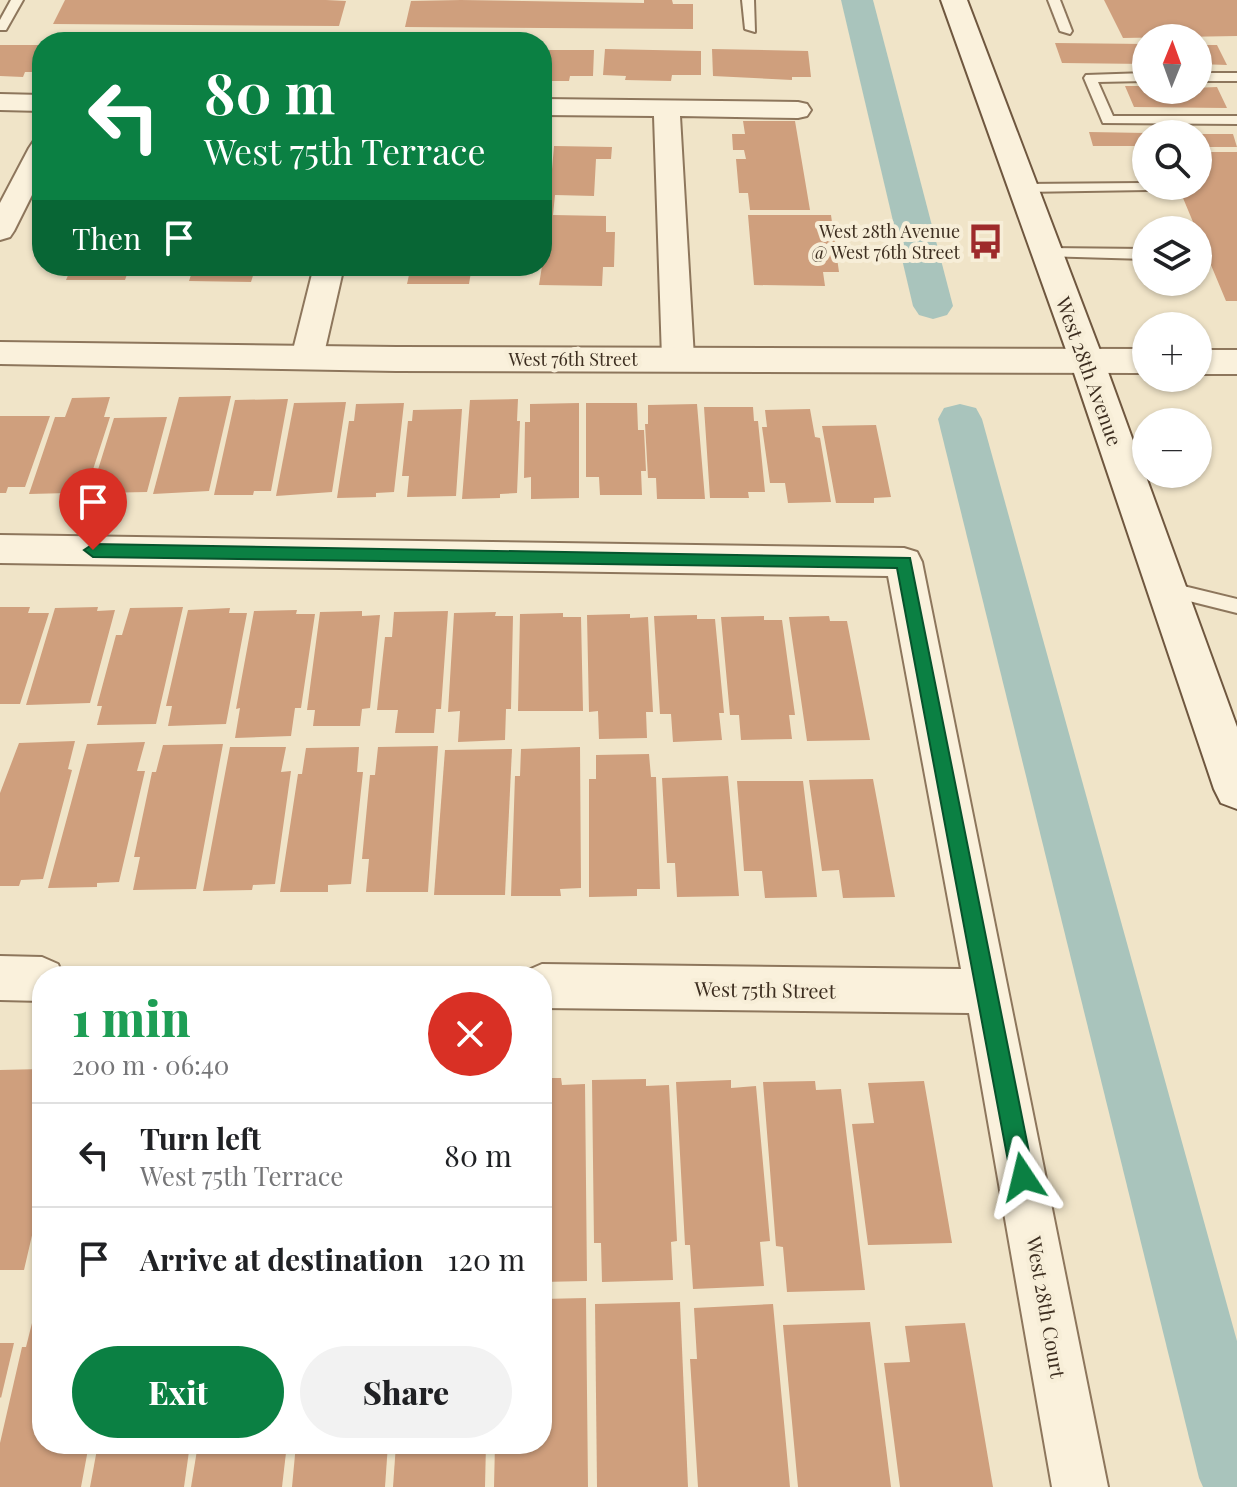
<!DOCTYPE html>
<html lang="en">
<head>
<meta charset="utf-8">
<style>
  body { margin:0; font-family:"Playfair Display",serif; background:#f2f2f2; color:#202124; height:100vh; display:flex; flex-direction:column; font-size:30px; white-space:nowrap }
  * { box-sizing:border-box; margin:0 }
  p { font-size:26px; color:#757577 }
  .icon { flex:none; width:44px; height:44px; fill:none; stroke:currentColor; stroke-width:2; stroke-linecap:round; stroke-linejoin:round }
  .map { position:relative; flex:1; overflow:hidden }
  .drawer { position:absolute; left:32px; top:966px; width:520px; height:488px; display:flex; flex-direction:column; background:#fff; border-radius:32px; box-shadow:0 2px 6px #0004 }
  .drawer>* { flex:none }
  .hud { position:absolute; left:32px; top:32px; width:520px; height:244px; border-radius:32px; box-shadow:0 2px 6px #0004; background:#0b8043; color:#fff; overflow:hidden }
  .needle { width:52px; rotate:1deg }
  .buttons { position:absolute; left:1132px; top:24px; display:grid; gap:16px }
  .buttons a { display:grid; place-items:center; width:80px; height:80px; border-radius:50%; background:#fff; box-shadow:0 2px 6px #0004; font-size:40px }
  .pin { position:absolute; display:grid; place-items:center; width:68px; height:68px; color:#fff; margin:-82px -34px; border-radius:50% 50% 50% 0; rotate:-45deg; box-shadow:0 0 8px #0007 }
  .pin .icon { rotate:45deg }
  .me { position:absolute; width:88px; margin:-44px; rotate:350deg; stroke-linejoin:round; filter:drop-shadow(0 0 6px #0008) }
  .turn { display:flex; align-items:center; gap:28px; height:168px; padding:0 40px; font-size:36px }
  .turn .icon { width:104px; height:104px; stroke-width:2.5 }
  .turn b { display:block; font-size:56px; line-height:68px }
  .then { display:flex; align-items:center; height:76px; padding:0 40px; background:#0003; gap:16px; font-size:30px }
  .round { display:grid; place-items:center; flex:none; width:84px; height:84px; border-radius:42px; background:#f2f2f2 }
  .summary { display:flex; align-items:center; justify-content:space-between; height:136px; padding:0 40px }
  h1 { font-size:48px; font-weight:800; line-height:60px; color:#1e9e55 }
  .action { display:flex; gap:16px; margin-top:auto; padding:16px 40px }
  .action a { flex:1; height:92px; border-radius:48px; background:#0b8043; color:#fff; font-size:32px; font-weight:800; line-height:92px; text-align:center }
  .action a+a { background:#f2f2f2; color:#202124 }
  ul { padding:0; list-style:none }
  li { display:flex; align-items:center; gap:24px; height:104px; padding:0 40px; border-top:2px solid #e0e0e0 }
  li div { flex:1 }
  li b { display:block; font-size:30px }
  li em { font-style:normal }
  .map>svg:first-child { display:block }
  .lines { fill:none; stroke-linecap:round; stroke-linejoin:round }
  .canal { fill:#a9c4bc; fill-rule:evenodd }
  .building { fill:#cf9f7d }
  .service-casing { stroke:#8d765c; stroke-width:4 }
  .minor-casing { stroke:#8d765c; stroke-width:4 }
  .tertiary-casing { stroke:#8d765c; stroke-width:4 }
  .secondary-casing { stroke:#6f573f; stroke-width:4 }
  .service { fill:#faf1dc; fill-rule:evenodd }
  .minor { fill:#faf1dc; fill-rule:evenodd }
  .tertiary { fill:#faf1dc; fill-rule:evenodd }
  .secondary { fill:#faf1dc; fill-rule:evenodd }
  .route { fill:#0b8043; stroke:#07532c; stroke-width:2 }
  .labels { text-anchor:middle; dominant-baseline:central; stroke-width:8; stroke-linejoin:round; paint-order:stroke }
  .far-poi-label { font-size:18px; fill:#3d2e20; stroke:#f7eed8; text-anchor:end }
  .far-street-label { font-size:18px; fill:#3d2e20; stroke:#f7eed8 }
  .street-label { font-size:20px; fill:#3d2e20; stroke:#f7eed8 }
</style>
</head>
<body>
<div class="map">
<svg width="1237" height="1487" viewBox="0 0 1237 1487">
  <rect width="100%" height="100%" fill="#f0e4c8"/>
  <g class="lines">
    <g class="canal">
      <polygon points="841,0 873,0 953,306 947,315 933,319 919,315 913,306"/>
      <polygon points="960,404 976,408 982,419 1237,1341 1237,1487 1203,1487 1199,1478 938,419 944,408"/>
    </g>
  </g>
  <g class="building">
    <polygon points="65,0 326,0 346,1 339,26 53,24"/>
    <polygon points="461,0 644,3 644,0 672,0 673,4 693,4 693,29 405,27 411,1"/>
    <polygon points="1104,0 1237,0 1237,36 1123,38"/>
    <polygon points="1055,43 1146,44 1146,64 1062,63"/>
    <polygon points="0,45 42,45 42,72 25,72 23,77 0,76"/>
    <polygon points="1198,45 1217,45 1227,65 1198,64"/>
    <polygon points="605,49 701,51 701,75 672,75 671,81 625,80 626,76 603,75"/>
    <polygon points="712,49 808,51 811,77 792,77 792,80 713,76"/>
    <polygon points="542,50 594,50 593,76 570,76 569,81 542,81"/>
    <polygon points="1125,86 1146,86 1146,90 1217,87 1227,108 1134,107"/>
    <polygon points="743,121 795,121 810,210 750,210 748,193 739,193 736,159 746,159 744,150 733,150 732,134 745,134"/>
    <polygon points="1089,132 1146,133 1146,146 1093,146"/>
    <polygon points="1198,134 1233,134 1237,147 1198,147"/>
    <polygon points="554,146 612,147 611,159 596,159 594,196 555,195 553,215 606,216 606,232 615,232 614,267 603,267 602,286 539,285 542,266 542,181 551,181"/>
    <polygon points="1198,152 1237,152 1237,301 1226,301 1178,186 1198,186"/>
    <polygon points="748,215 831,215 839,272 823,272 825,286 754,285"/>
    <polygon points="72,266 130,266 125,280 66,280"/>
    <polygon points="194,266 256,266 251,282 189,281"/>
    <polygon points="411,266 472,266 469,284 407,284"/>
    <polygon points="231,396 209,491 153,494 179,397"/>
    <polygon points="110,397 104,417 110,417 87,488 70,488 69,493 29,494 55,417 65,417 72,398"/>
    <polygon points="288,399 271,491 254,491 253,495 214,495 235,400"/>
    <polygon points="518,399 517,421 520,421 517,493 500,494 500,498 462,499 470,400"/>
    <polygon points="346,402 332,492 276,496 294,403"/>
    <polygon points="404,403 394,492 376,493 376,497 337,498 349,421 354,421 356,404"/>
    <polygon points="579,403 579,498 531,499 531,477 524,478 525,422 530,422 530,404"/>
    <polygon points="586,403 637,403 638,430 644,430 646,471 641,471 642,495 600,495 599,477 586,477"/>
    <polygon points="697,404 705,499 657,499 656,478 648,478 645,424 648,424 648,405"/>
    <polygon points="704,407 753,407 754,421 758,421 765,492 748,492 749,498 710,498"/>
    <polygon points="462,409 456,496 407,497 409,476 402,476 408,421 412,421 413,410"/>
    <polygon points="810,409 815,437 820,438 831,502 788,503 785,483 770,483 762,427 767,427 765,410"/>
    <polygon points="0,416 50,416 25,487 8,487 6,493 0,493"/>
    <polygon points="167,417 147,492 98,493 104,473 97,473 114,418"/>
    <polygon points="876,425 891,497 874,498 874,503 836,503 822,426"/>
    <polygon points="0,607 30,607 28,613 49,613 20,704 0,704"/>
    <polygon points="98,607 97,611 115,610 90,703 26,705 55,608"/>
    <polygon points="183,607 156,724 97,725 102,706 97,706 116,635 122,635 130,608"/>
    <polygon points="230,608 229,613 247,613 226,724 168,726 172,706 166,706 188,610"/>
    <polygon points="297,610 296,614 315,614 301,708 295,708 291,736 235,738 240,708 236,709 254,611"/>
    <polygon points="362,611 362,616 380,615 370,708 362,709 360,726 313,726 315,710 307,710 320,612"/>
    <polygon points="448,611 441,709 436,709 434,733 395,733 398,710 377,710 385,637 392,637 394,612"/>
    <polygon points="496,612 495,616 513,616 511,709 506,709 505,740 458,742 460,711 448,712 454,613"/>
    <polygon points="563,613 563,617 581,617 583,711 518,711 520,614"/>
    <polygon points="630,614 630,618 648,617 653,712 646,712 647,738 599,739 598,711 589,712 587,615"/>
    <polygon points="697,615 697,619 715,619 724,713 719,713 722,740 673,742 671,714 660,714 654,616"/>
    <polygon points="764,616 764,620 782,620 795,715 789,715 792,739 741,740 739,715 730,715 721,617"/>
    <polygon points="829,616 830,621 847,621 870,740 807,741 789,617"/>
    <polygon points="75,741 68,769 72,770 43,879 21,880 19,886 0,886 0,793 19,743"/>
    <polygon points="145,742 137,771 145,771 119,882 97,883 97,887 48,888 87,744"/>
    <polygon points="223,744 196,889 133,890 140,857 134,857 152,772 156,772 163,745"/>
    <polygon points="438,746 428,892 366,892 369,859 362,859 370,775 375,775 378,747"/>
    <polygon points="230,747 286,747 281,772 291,771 275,884 253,885 252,890 203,891"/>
    <polygon points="359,747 357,772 363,772 351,884 328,885 328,892 280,892 298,774 302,774 306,748"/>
    <polygon points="580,747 581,888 560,889 561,896 511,896 515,776 520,776 521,749"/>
    <polygon points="512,749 505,895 434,895 445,750"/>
    <polygon points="649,754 651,777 656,777 660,889 637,889 637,896 589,897 589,779 596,779 596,755"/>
    <polygon points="728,776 739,896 677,897 675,863 667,863 662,778"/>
    <polygon points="873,779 895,897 843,898 839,870 822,871 809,780"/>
    <polygon points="737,781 803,781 817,897 765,898 762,871 744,871"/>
    <polygon points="42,1069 42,1216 39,1231 33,1231 24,1270 0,1270 0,1070"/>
    <polygon points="542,1078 561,1078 562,1085 585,1084 587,1281 542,1282"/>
    <polygon points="646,1079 646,1086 669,1085 677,1241 671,1242 673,1280 602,1282 601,1243 594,1243 592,1080"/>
    <polygon points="731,1080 731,1088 756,1086 770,1241 760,1242 764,1286 693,1289 690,1245 685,1245 676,1082"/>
    <polygon points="815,1081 816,1090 841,1089 865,1290 787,1292 783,1247 776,1246 763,1082"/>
    <polygon points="924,1081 952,1243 868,1245 852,1124 874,1123 868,1083"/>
    <polygon points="586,1298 588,1487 494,1487 495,1444 542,1444 542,1299"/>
    <polygon points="680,1302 688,1487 597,1487 595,1304"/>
    <polygon points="773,1304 790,1487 698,1487 690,1359 697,1359 694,1308"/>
    <polygon points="34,1315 42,1315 42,1444 89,1444 81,1487 0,1487 0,1443 22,1347 26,1347"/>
    <polygon points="870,1322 891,1487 798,1487 783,1325"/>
    <polygon points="965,1323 993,1487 900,1487 884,1363 910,1362 905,1326"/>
    <polygon points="0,1343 14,1343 1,1398 0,1397"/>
    <polygon points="98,1444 190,1444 184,1487 90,1487"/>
    <polygon points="198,1444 287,1444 282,1487 191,1487"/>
    <polygon points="296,1444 388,1444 385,1487 292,1487"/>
    <polygon points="396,1444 486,1444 485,1487 393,1487"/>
  </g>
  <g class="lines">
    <defs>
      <g id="service">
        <polygon points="11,0 23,0 6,30 0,30 0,20"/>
        <polygon points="742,0 754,0 755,32 745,29"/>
        <polygon points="1048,0 1060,0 1072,31 1070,34 1060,31"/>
        <polygon points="1146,73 1146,81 1098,82 1113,116 1237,116 1237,124 1103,123 1084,78 1086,75"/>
        <rect x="1198" y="73" width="39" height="8"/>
        <polygon points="1143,183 1149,186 1148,190 1023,192 1016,188 1023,184"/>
        <polygon points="1047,248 1146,249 1146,259 1042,256 1042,250"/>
        <polygon points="1167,582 1237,599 1237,613 1161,594 1158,589 1161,584"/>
      </g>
      <g id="minor">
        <polygon points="0,94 42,95 42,111 0,110"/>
        <polygon points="542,99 798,102 807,104 811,110 807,116 798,118 680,116 694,358 689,365 678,369 667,365 662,358 654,116 542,115"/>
        <polygon points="42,140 42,175 14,231 10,237 0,240 0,203 29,148 33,142"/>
        <polygon points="314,266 344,266 323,358 318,365 307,369 296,365 291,358"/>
        <polygon points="0,535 904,548 917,552 922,562 1108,1487 1052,1487 969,1013 542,1008 542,976 524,976 526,971 542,964 961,969 888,576 0,563"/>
        <polygon points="0,956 42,957 58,964 63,976 42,976 42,1001 0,1000"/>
      </g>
      <g id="tertiary">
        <polygon points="0,342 396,347 1146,349 1146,373 396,371 0,364"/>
        <rect x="1198" y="350" width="39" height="24"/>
      </g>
      <polygon id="secondary" points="941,0 967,0 1104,361 1237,727 1237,809 1221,803 1214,789 1070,361"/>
    </defs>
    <use href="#service" class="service-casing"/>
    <use href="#minor" class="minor-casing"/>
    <use href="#tertiary" class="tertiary-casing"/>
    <use href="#secondary" class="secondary-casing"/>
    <use href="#service" class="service"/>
    <use href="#minor" class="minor"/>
    <use href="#tertiary" class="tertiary"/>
    <use href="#secondary" class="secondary"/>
  </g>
  <polygon class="route" points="93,544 910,558 1034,1177 1031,1185 1023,1188 1015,1185 1011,1177 897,568 93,557 84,550"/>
  <defs>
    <symbol id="bus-bare" viewBox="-9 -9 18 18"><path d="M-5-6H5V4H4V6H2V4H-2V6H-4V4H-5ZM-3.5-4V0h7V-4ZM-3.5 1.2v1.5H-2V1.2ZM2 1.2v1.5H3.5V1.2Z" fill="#9e2a2b" stroke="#f7eed8" stroke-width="2.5" paint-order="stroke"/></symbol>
  </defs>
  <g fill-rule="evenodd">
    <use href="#bus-bare" x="960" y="216" width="51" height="51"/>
  </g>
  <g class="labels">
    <g class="far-poi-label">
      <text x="960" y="231">West 28th Avenue<tspan x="960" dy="21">@ West 76th Street</tspan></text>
    </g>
    <g class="far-street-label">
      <text x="573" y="359">West 76th Street</text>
    </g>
    <g class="street-label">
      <text transform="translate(1090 371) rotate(70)">West 28th Avenue</text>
      <text transform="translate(765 989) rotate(1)">West 75th Street</text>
      <text transform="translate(1047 1307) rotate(80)">West 28th Court</text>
    </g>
  </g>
</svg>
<div class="buttons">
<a><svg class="needle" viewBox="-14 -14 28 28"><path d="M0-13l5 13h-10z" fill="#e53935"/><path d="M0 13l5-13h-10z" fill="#757577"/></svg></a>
<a><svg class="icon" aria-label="search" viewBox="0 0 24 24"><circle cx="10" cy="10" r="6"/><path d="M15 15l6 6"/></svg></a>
<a><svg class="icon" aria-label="layers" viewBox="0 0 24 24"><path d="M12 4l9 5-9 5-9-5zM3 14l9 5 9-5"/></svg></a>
<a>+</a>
<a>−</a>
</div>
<div class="pin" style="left:93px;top:550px;background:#d93025"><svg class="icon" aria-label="arrive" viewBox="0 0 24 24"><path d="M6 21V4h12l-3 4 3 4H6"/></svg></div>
<svg class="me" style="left:1023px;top:1177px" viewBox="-20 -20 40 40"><path d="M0-17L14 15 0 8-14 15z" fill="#0b8043" stroke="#fff" stroke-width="4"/></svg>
<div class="hud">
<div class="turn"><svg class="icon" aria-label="left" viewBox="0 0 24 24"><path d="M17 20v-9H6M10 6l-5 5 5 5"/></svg><div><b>80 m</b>West 75th Terrace</div></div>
<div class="then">Then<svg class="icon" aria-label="arrive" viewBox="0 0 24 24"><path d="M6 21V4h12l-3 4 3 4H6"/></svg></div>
</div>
<section class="drawer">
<div class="summary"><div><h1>1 min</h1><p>200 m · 06:40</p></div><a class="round" style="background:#d93025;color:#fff"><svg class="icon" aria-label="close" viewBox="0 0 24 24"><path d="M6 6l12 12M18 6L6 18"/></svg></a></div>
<ul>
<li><svg class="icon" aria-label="left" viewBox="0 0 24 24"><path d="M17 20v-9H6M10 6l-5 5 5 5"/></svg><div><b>Turn left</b><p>West 75th Terrace</p></div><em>80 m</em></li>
<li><svg class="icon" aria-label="arrive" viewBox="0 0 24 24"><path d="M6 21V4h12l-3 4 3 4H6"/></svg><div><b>Arrive at destination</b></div><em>120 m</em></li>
</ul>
<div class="action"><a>Exit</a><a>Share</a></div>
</section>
</div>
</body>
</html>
